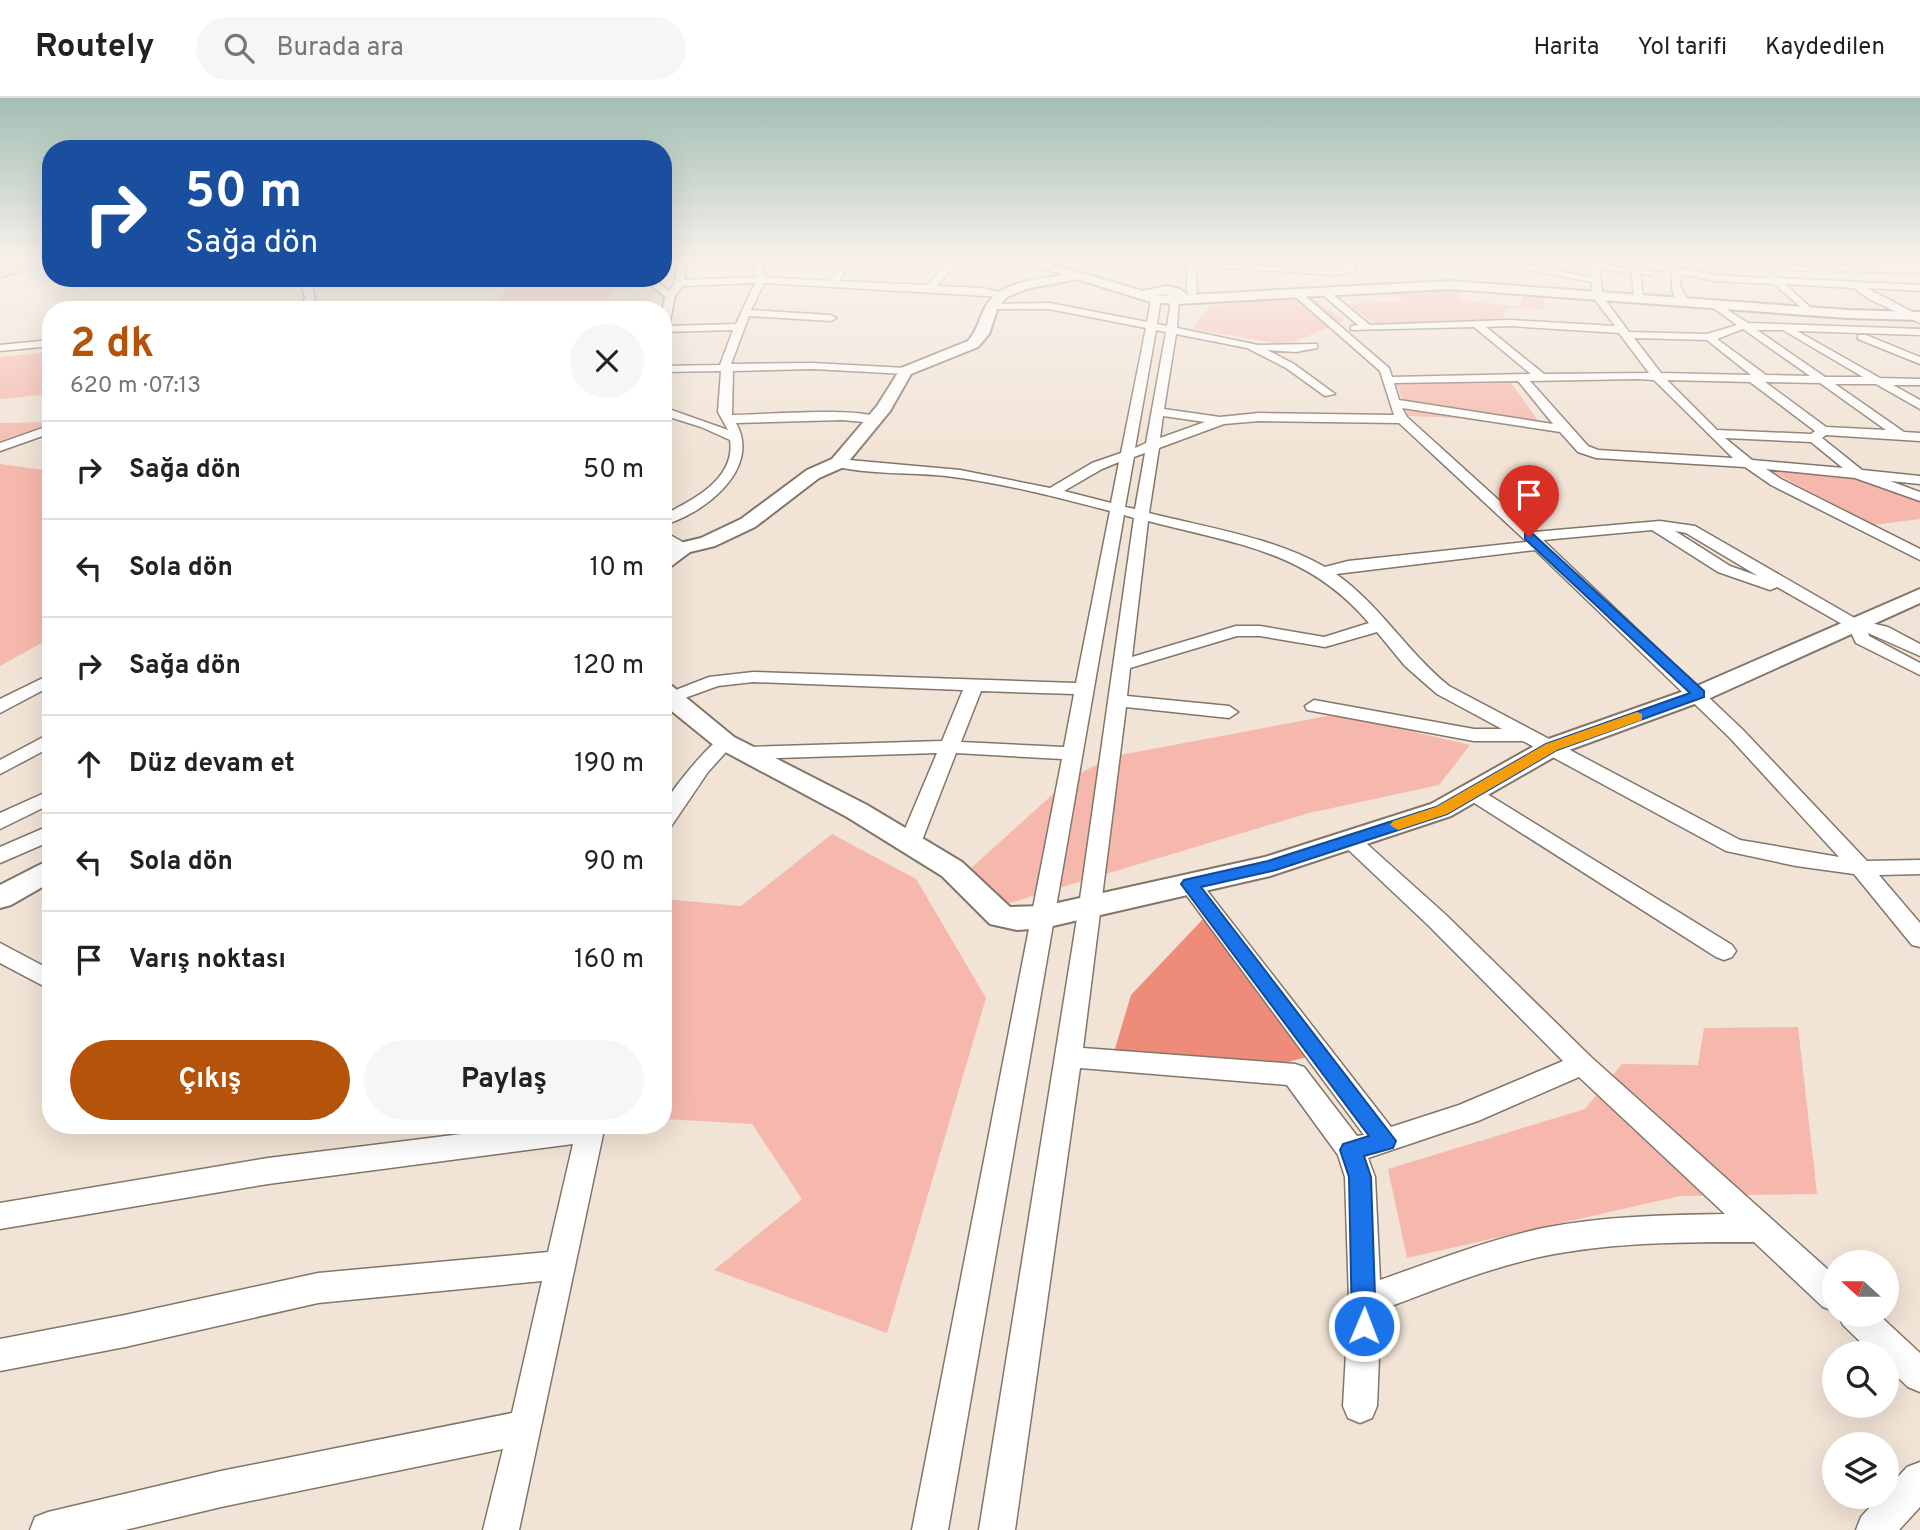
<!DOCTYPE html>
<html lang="tr">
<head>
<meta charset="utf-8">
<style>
  body { margin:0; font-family:Overpass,sans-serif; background:#f6f6f6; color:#222; height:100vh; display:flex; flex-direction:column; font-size:26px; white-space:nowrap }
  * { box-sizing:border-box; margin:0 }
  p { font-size:23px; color:#767676 }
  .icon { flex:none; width:38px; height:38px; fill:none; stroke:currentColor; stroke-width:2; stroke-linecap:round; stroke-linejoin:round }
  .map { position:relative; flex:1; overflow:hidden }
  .details { position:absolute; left:42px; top:203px; width:630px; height:833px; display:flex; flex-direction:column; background:#fff; border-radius:28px; box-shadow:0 7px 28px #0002 }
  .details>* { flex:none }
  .hud { position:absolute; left:42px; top:42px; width:630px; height:147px; border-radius:28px; box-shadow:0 7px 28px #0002; background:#1a4fa0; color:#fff; overflow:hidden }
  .needle { width:46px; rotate:291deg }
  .tools { position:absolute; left:1822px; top:1152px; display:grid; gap:14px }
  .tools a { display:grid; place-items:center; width:77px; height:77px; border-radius:50%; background:#fff; box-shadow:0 7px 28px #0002; font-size:35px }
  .pin { position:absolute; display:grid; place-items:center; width:60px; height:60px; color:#fff; margin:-72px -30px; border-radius:50% 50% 50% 0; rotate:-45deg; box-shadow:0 0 7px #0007 }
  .pin .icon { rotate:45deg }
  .me { position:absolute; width:77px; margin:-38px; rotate:1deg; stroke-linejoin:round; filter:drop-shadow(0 0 5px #0008) }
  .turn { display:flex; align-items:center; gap:24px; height:147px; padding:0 28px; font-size:32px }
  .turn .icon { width:91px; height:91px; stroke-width:2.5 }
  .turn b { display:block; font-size:49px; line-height:60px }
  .round { display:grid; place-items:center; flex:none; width:74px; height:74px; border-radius:37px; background:#f6f6f6 }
  .overview { display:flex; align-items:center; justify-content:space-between; height:119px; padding:0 28px }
  h1 { font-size:42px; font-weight:700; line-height:52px; color:#b45309 }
  .button { display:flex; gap:14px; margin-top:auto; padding:14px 28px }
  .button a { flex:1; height:80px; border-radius:42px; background:#b45309; color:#fff; font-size:28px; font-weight:700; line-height:80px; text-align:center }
  .button a+a { background:#f6f6f6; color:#222 }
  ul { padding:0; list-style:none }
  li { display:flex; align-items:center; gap:21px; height:98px; padding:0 28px; border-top:2px solid #e0e0e0 }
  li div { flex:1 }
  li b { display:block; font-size:26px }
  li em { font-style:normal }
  header { display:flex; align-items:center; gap:42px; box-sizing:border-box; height:98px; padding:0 35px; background:#fff; border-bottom:2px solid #e0e0e0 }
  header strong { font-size:33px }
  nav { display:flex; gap:38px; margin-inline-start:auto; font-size:24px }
  .search { width:490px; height:63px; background:#f6f6f6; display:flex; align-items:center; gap:18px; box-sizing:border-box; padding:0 24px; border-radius:38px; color:#767676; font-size:26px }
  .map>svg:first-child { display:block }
  .green { fill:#f6b8ac }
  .forest { fill:#ef8b79 }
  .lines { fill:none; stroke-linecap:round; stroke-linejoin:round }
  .street-casing { stroke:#827569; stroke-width:3 }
  .secondary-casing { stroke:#827569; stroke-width:4 }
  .primary-casing { stroke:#8d5d43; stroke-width:3 }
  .street { fill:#fff; fill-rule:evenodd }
  .secondary { fill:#fff; fill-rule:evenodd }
  .primary { fill:#d7ad97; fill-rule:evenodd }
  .route { fill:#1a73e8; stroke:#114b97; stroke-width:2 }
  .slow { fill:#f59e0b }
</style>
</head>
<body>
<header>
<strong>Routely</strong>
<div class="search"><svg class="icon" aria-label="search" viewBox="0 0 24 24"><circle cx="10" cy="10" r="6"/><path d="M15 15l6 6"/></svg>Burada ara</div>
<nav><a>Harita</a><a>Yol tarifi</a><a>Kaydedilen</a></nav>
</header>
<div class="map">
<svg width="1920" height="1432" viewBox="0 0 1920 1432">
  <rect width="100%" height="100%" fill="#f1e3d5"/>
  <g class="green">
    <polygon points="520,180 620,180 602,207 605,212 495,212 504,194"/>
    <polygon points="1446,190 1463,192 1461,202 1519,209 1524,197 1542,199 1544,211 1507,210 1501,223 1374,225 1347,206 1404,203 1388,193"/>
    <polygon points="1307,196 1344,223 1286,247 1192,231 1211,208"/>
    <polygon points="51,254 51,296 0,301 0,259"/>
    <polygon points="1510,283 1538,323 1408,318 1396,284"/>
    <polygon points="51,324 51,325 0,343 0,325"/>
    <polygon points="0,366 51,373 51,540 0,568"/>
    <polygon points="1769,372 1855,378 1920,403 1920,421 1874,427"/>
    <polygon points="1338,616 1470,647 1439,687 1309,715 1006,806 969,772 1072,679 1115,658"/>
    <polygon points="832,736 916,781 986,900 887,1235 714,1172 802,1101 752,1026 663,1021 663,801 741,808"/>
    <polygon points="1798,929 1817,1096 1680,1098 1407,1160 1388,1071 1585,1011 1622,966 1698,967 1704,930"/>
  </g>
  <polygon class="forest" points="1205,819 1314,957 1262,971 1114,954 1131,897"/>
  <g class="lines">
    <defs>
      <g id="street">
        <path d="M677 165 685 166V182L756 179 753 165H761L765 179 830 183 842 165H850L839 183 927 187 947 165H966L953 169 937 188 982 190 1008 196 1003 199 764 185 751 212 831 217 836 220 831 223 749 218 731 266 813 265 906 270 912 273 906 276 813 271 733 273 732 317C759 317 864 308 881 321L875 325 842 322 736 325C762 371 704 416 663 427V417C692 403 736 381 730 342L701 329 663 317V309L728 332 718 314 721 273 663 274V268L720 267 733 232 663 234 662 212 665 199 653 189 650 180H660V186L669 193 675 185ZM755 185 736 226 669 228 675 198 683 188Z"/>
        <polygon points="1187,165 1336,171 1347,170 1349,165 1357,165 1354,174 1336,177 1196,168 1197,195 1192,198 1187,195"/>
        <path d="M1590 165 1656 174 1651 177 1640 176 1644 202 1639 205 1634 202 1632 175 1599 171 1603 199 1629 234 1707 236 1737 227 1712 209 1710 207 1715 204 1748 225 1920 231V237L1797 233 1880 280 1920 281V287H1893L1920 302V311L1876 286H1835L1904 334 1920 335V343L1826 337 1822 340 1862 372 1920 378V386L1890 383 1920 394V403L1855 380 1766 371 1781 381 1920 451V462L1771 387 1745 369 1596 360 1578 354 1560 334 1402 310 1407 319 1534 434 1660 423 1695 428 1858 522 1888 529 1920 546V558L1868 535 1869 538 1920 565V577L1856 545 1849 530 1777 489 1770 492 1718 474 1652 432 1543 442 1743 632 1867 763 1920 762V776L1879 777 1920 825V849L1912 847 1854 776 1796 768 1726 753 1523 643H1474L1307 612 1305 608 1314 602 1474 631H1502L1437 596 1405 568 1377 534 1325 549 1260 538H1237L1130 570 1127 598 1229 608 1238 614 1229 620 1126 609 1083 950 1295 966 1304 969 1357 1038 1364 1037 1182 791 1179 786 1182 781 1190 778 1198 781 1391 1029 1459 1007 1563 963 1429 828 1339 743 1342 738H1358L1445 816 1591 959 1834 1177V1213L1823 1209 1754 1144C1684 1144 1613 1144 1544 1158 1488 1170 1434 1192 1381 1212L1377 1308 1372 1320 1360 1325 1348 1320 1343 1308 1349 1202 1345 1079 1338 1057 1287 987 1080 970 1015 1432H979L1079 808 1134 420 1124 417 948 1432H912L1062 661 956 655 921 745 918 750H902L899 745 937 655 745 661 735 655 745 649 942 643 963 592 753 584 718 588 671 605 664 603 663 597 709 579 753 574 1076 585 1110 413C1056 399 1002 385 946 378 909 374 870 377 833 368L831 365 838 361 960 372 1050 390 1092 365 1121 355 1146 230 1049 211H992L987 208 989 206 1049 205 1147 224 1151 201 1156 198 1161 201 1157 226 1167 228 1171 202 1179 200 1177 230 1258 247 1317 246V250L1296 254 1267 252 1294 266 1335 296 1325 298 1286 270 1247 250 1176 236 1164 311 1220 319 1259 315 1394 317 1380 273 1291 195V191H1297L1389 270 1392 279 1531 276 1474 229 1351 232V228L1358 227 1317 192 1325 190 1370 227 1510 222 1615 228 1593 199 1592 184 1519 170 1523 167 1591 179ZM1510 228 1619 235 1649 275 1544 276 1486 229ZM1743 231 1810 278 1766 277 1717 241ZM1156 232 1166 234 1146 345 1135 350ZM1757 232H1783L1863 279H1825ZM1634 240 1707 242 1751 277 1661 275ZM1637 281 1654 282 1733 360 1598 352 1588 348 1530 283ZM1667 282 1750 284 1815 333 1811 336 1717 332ZM1518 283 1553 326 1399 302 1394 285ZM1765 284 1820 285 1886 332 1826 329ZM1163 318 1205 324 1160 340ZM1259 323 1399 325 1527 444 1348 463 1325 469C1272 439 1208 430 1149 415L1159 350 1224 326ZM1725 340 1811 344 1843 370 1752 362ZM1145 355 1135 411 1125 409 1134 359ZM1119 364 1111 405 1064 393 1102 371ZM1148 423C1235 446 1307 452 1369 525L1324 539 1260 528H1236L1132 559ZM1675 433 1686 435 1758 478 1730 468ZM1535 452 1730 640 1839 759 1740 742 1449 588C1407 554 1380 507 1336 476ZM981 593 1074 596 1064 649 961 644ZM1579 979 1725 1116C1664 1117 1603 1118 1543 1130 1488 1142 1434 1163 1380 1182L1375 1079 1368 1060 1478 1023Z"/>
        <path d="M1632 165H1649L1716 177 1768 180 1772 176 1779 180 1920 187V193L1867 190 1920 218V225L1869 201 1854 190 1785 186 1812 211V215L1809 216 1774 186 1716 183 1682 176 1680 187 1689 205 1684 208C1672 202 1670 187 1673 175Z"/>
        <polygon points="1758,165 1783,165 1810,170 1806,173 1762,168"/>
        <polygon points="1838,168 1920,169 1920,175 1835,173 1835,169"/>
        <polygon points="300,180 310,180 315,200 310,212 300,212 305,200"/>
        <polygon points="1858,237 1866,237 1920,259 1920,266 1858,241"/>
        <polygon points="51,242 51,248 0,253 0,247"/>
        <polygon points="51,327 51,335 0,353 0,345"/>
        <polygon points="663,433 688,447 691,450 688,453 678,453 663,444"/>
        <polygon points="51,576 51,588 0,615 0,601"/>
        <polygon points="51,635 51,649 0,676 0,662"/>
        <path d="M725 638 735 644 708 674 670 730 663 732C663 725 661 715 663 709 668 696 712 641 725 638Z"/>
        <polygon points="1472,689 1479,691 1732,847 1736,853 1732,859 1724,862 1716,859 1465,699 1462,695 1465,691"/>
        <polygon points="51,692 51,706 0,731 0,715"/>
        <polygon points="51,727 51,743 0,765 0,749"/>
        <polygon points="0,845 51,872 51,892 0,865"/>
        <polygon points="534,1027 605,1027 519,1432 483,1432 503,1351 221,1409 125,1432 30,1432 35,1419 48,1414 221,1373 512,1315 542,1183 318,1205 125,1249 0,1273 0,1241 125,1217 318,1175 548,1154 573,1046 268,1086 0,1131 0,1105 268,1060"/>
        <polygon points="1838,1216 1878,1216 1920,1255 1920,1294 1908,1289 1886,1268 1886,1255 1872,1255 1843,1227"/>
        <polygon points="1920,1364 1920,1409 1899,1432 1856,1432 1861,1419 1880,1398 1886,1398 1886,1392 1907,1369"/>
      </g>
      <g id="secondary">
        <path d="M1030 165H1047L1143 193 1167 188 1180 191 1188 197 1450 183 1848 212 1920 214V222L1848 220 1450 191 1176 206 1151 204 1077 181 1026 191 1007 199 998 209 989 236 978 249 911 276 890 313 844 369 819 380 755 429 715 448 690 454 670 469 663 471V455L676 446 701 440 741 421 807 372 832 361 877 308 901 270 968 243C978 232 979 220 986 208 1000 183 1037 182 1063 177ZM1162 196 1174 198 1155 197Z"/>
        <polygon points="1920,491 1920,505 1708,601 1561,655 1451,718 1270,778 1044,830 1017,832 990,826 942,778 847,719 716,649 663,606 663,586 672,588 734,639 867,707 962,764 1010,809 1044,808 1265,759 1431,706 1543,643 1690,591"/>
        <polygon points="51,761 51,784 11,807 0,810 0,787"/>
      </g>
      <polygon id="primary" points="26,165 47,165 0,180 0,172"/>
    </defs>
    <use href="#street" class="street-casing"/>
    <use href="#secondary" class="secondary-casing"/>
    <use href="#primary" class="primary-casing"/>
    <use href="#street" class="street"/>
    <use href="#secondary" class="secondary"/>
    <use href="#primary" class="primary"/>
  </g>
  <linearGradient id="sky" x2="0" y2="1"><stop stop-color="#a2beb4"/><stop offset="0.45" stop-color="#f9f2ec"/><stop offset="1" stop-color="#f9f2ec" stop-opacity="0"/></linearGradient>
  <rect width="1920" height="365" fill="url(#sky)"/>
  <polygon class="route" points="1525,436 1533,436 1704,593 1704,599 1557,652 1447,716 1276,772 1201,789 1396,1043 1393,1050 1364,1058 1371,1079 1376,1228 1373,1237 1364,1240 1355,1237 1352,1228 1349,1079 1340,1052 1343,1046 1369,1038 1181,786 1184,782 1268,763 1436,709 1546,646 1690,595 1525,441"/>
  <polygon class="slow" points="1637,614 1642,616 1642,622 1557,652 1447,716 1398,732 1390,727 1393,723 1436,709 1546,646"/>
</svg>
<div class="tools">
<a><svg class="needle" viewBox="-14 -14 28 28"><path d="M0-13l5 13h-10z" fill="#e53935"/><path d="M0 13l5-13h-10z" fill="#767676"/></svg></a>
<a><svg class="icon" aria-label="search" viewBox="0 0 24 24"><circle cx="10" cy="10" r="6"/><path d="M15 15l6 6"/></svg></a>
<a><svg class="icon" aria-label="layers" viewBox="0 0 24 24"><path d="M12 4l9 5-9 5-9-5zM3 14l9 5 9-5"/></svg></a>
</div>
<div class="pin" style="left:1529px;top:439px;background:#d93025"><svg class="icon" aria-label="arrive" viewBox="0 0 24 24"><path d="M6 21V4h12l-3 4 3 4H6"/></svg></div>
<svg class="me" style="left:1364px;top:1228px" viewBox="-20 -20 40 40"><circle r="17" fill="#1a73e8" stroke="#fff" stroke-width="3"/><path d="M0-11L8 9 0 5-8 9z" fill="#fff"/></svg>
<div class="hud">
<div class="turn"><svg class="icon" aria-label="right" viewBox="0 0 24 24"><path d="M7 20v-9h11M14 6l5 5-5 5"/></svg><div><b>50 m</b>Sağa dön</div></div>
</div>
<section class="details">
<div class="overview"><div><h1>2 dk</h1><p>620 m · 07:13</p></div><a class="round"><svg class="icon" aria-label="close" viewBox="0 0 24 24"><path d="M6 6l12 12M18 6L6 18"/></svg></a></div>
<ul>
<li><svg class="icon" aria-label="right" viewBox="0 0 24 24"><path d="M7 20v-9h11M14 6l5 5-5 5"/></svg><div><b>Sağa dön</b></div><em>50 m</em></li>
<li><svg class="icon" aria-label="left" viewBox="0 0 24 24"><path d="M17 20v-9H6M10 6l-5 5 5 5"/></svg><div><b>Sola dön</b></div><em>10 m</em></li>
<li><svg class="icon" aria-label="right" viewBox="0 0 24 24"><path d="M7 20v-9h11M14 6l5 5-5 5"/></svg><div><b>Sağa dön</b></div><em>120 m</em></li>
<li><svg class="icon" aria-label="ahead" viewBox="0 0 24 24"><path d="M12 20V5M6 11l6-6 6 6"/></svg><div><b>Düz devam et</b></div><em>190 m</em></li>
<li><svg class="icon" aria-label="left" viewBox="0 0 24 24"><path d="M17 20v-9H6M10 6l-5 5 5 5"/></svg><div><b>Sola dön</b></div><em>90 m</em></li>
<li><svg class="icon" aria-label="arrive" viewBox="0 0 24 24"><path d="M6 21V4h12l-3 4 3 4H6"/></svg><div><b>Varış noktası</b></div><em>160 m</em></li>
</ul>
<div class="button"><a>Çıkış</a><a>Paylaş</a></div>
</section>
</div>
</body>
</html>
